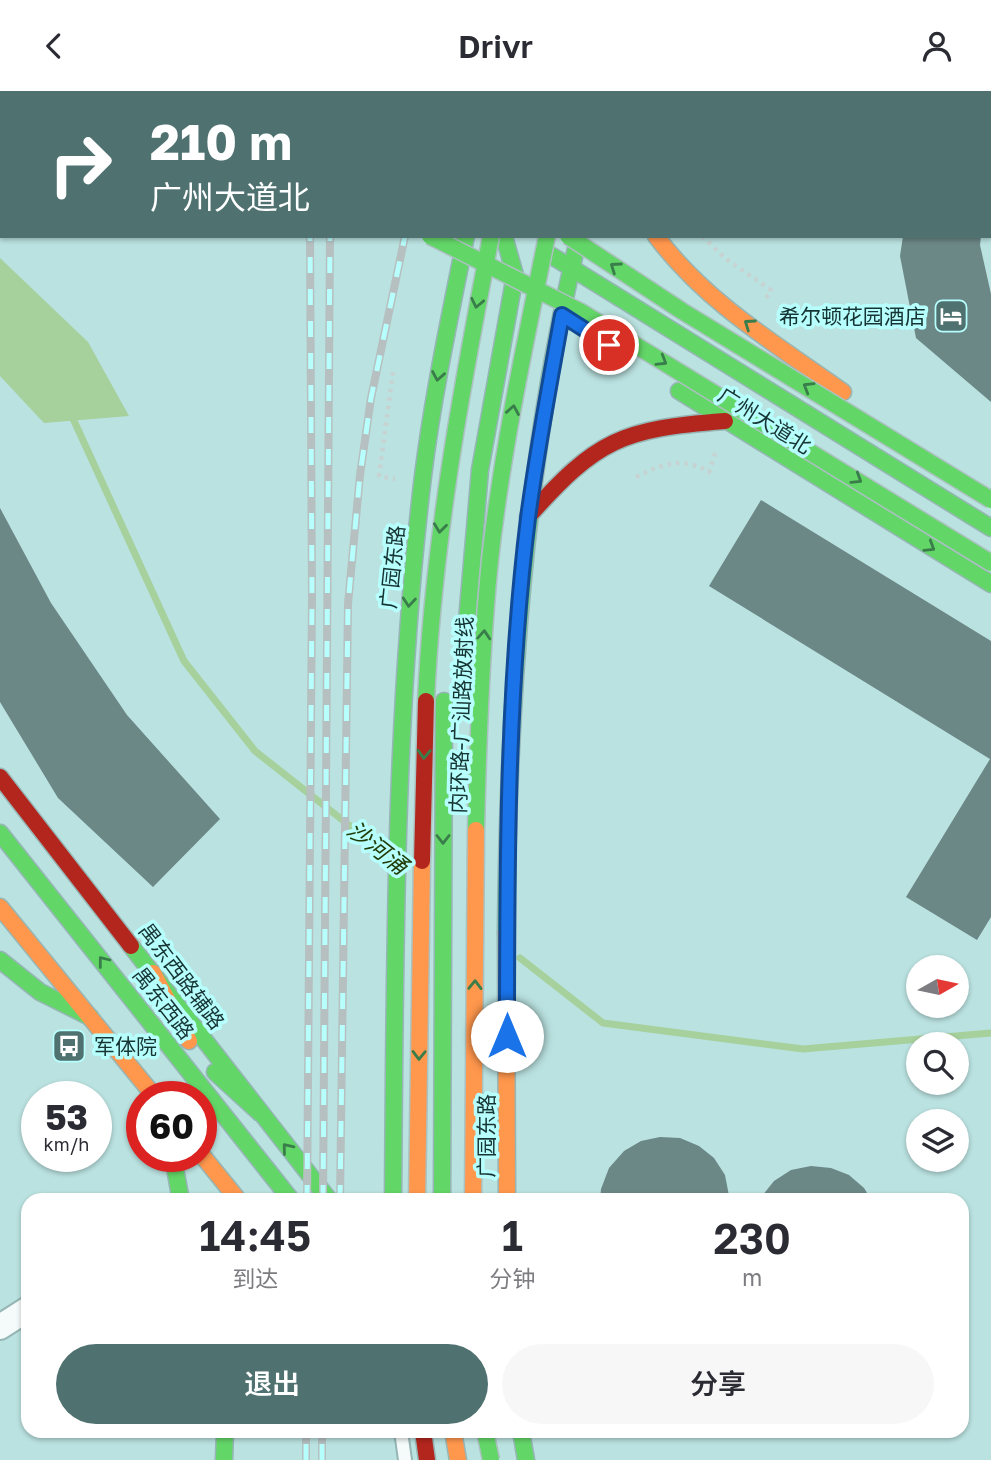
<!DOCTYPE html>
<html lang="zh">
<head>
<meta charset="utf-8">
<style>
  body { margin:0; font-family:"Golos Text","Noto Sans SC",sans-serif; background:#f7f7f7; color:#2b2b33; height:100vh; display:flex; flex-direction:column; font-size:26px; white-space:nowrap }
  * { box-sizing:border-box; margin:0 }
  p { font-size:23px; color:#7c7c81 }
  .icon { flex:none; width:38px; height:38px; fill:none; stroke:currentColor; stroke-width:2; stroke-linecap:round; stroke-linejoin:round }
  .map { position:relative; flex:1; overflow:hidden }
  .panel { position:absolute; left:21px; top:1102px; width:948px; height:245px; display:flex; flex-direction:column; background:#fff; border-radius:21px; box-shadow:0 2px 5px #0004 }
  .panel>* { flex:none }
  .hud { position:absolute; left:0px; top:0px; width:992px; height:147px; box-shadow:0 2px 5px #0004; background:#4f7170; color:#fff; overflow:hidden }
  .needle { width:46px; rotate:81deg }
  .controls { position:absolute; left:906px; top:864px; display:grid; gap:14px }
  .controls a { display:grid; place-items:center; width:63px; height:63px; border-radius:50%; background:#fff; box-shadow:0 2px 5px #0004; font-size:35px }
  .speed { position:absolute; left:21px; top:990px; display:flex; gap:14px; font-size:35px; font-weight:700; text-align:center }
  .speed>* { display:grid; place-content:center; width:91px; height:91px; border-radius:50%; background:#fff; box-shadow:0 2px 5px #0004; line-height:1 }
  .speed small { font-size:18px; font-weight:400 }
  .speed .limit { border:10px solid #d22; background:#fff; color:#111 }
  .pin { position:absolute; display:grid; place-items:center; width:60px; height:60px; color:#fff; margin:-30px; border:4px solid #fff; border-radius:50%; box-shadow:0 2px 7px #0007 }
  .me { position:absolute; width:77px; margin:-38px; rotate:0deg; stroke-linejoin:round; filter:drop-shadow(0 0 5px #0008) }
  .turn { display:flex; align-items:center; gap:24px; height:147px; padding:0 35px; font-size:32px }
  .turn .icon { width:91px; height:91px; stroke-width:2.5 }
  .turn b { display:block; font-size:49px; line-height:60px }
  .eta { display:flex; justify-content:space-evenly; align-items:center; height:119px; text-align:center }
  .eta b { font-size:42px; font-weight:600; line-height:49px }
  .cta { display:flex; gap:14px; margin-top:auto; padding:14px 35px }
  .cta a { flex:1; height:80px; border-radius:42px; background:#4f7170; color:#fff; font-size:28px; font-weight:600; line-height:80px; text-align:center }
  .cta a+a { background:#f7f7f7; color:#2b2b33 }
  header { display:flex; justify-content:space-between; align-items:center; height:91px; padding:0 35px; background:#fff; font-size:32px; font-weight:600 }
  .map>svg:first-child { display:block }
  .water { fill:#a6d09c }
  .lines { fill:none; stroke-linecap:round; stroke-linejoin:round }
  .stream { stroke:#a6d09c; stroke-width:7 }
  .building { fill:#6b8786 }
  .lane-casing { stroke:#96b6b5; stroke-width:16 }
  .street-casing { stroke:#96b6b5; stroke-width:28 }
  .fast-casing { stroke:#96b6b5; stroke-width:19 }
  .slow-casing { stroke:#96b6b5; stroke-width:19 }
  .jam-casing { stroke:#96b6b5; stroke-width:19 }
  .path { stroke:#c7d3d2; stroke-width:4.5; stroke-dasharray:3.5 5; stroke-linecap:butt }
  .lane { stroke:#f5fbfa; stroke-width:12 }
  .street { stroke:#f5fbfa; stroke-width:24 }
  .fast { stroke:#63d668; stroke-width:16 }
  .slow { stroke:#ff974d; stroke-width:16 }
  .jam { stroke:#b3261e; stroke-width:16 }
  .rail-casing { stroke:#b6c0c0; stroke-width:8 }
  .rail { stroke:#b7fffd; stroke-width:5; stroke-dasharray:16; stroke-linecap:butt }
  .fast-bridge-casing { stroke:#abc1c0; stroke-width:19; stroke-linecap:butt }
  .slow-bridge-casing { stroke:#abc1c0; stroke-width:19; stroke-linecap:butt }
  .jam-bridge-casing { stroke:#abc1c0; stroke-width:19; stroke-linecap:butt }
  .fast-bridge { stroke:#63d668; stroke-width:16 }
  .slow-bridge { stroke:#ff974d; stroke-width:16 }
  .jam-bridge { stroke:#b3261e; stroke-width:16 }
  .oneway { stroke:#397d4b }
  .route-casing { stroke:#114b97; stroke-width:18 }
  .route { stroke:#1a73e8; stroke-width:12 }
  .labels { text-anchor:middle; dominant-baseline:central; stroke-width:7; stroke-linejoin:round; paint-order:stroke }
  .poi-label { font-size:21px; fill:#163433; stroke:#b7fffd; text-anchor:end }
  .street-label { font-size:21px; fill:#163433; stroke:#b7fffd }
  .water-label { font-size:23px; font-style:italic; fill:#213c07; stroke:#b7fffd }
</style>
</head>
<body>
<header><svg class="icon" aria-label="back" viewBox="0 0 24 24"><path d="M15 5l-7 7 7 7"/></svg>Drivr<svg class="icon" aria-label="person" viewBox="0 0 24 24"><circle cx="12" cy="8" r="4"/><path d="M4 21q1-7 8-7t8 7"/></svg></header>
<div class="map">
<svg width="991" height="1369" viewBox="0 0 991 1369">
  <rect width="100%" height="100%" fill="#bae2e0"/>
  <polygon class="water" points="0,167 88,251 129,325 44,332 0,285"/>
  <g class="lines">
    <g class="stream">
      <polyline points="70,321 184,570 255,660 383,761"/>
      <polyline points="520,867 603,932 803,958 991,942"/>
    </g>
  </g>
  <g class="building">
    <polygon points="903,145 981,145 980,154 991,203 991,311 916,247 900,165"/>
    <polygon points="761,409 991,550 991,826 977,849 906,806 990,668 709,495"/>
    <polygon points="0,417 51,512 127,624 220,728 153,796 58,707 0,611"/>
    <polygon points="660,1046 680,1047 699,1055 714,1067 725,1084 730,1110 600,1110 601,1098 609,1077 624,1060 641,1050"/>
    <polygon points="811,1075 831,1077 849,1084 864,1097 872,1110 758,1110 774,1090 791,1079"/>
  </g>
  <g class="lines">
    <defs>
      <polyline id="lane" points="401,1340 405,1369"/>
      <polyline id="street" points="0,1236 28,1218"/>
      <g id="fast">
        <polyline points="153,0 159,2"/>
        <polyline points="551,0 551,2"/>
        <polyline points="587,0 587,2"/>
        <polyline points="552,165 991,437"/>
        <polyline points="679,300 991,493"/>
        <polyline points="464,565 480,379 515,184 504,145"/>
        <polyline points="0,742 292,1110"/>
        <path d="M506 842C508 609 524 372 579 145"/>
        <polyline points="131,855 330,1110"/>
        <polyline points="0,869 40,901 90,926"/>
        <polyline points="215,981 260,1022"/>
        <polyline points="173,1066 181,1110"/>
        <path d="M393 1110C395 868 394 625 423 385 433 304 450 225 466 145"/>
        <polyline points="442,1110 444,610"/>
        <polyline points="521,1340 526,1369"/>
        <polyline points="224,1369 225,1340"/>
      </g>
      <g id="slow">
        <polyline points="503,2 504,0"/>
        <path d="M656 145C706 212 776 253 843 301"/>
        <polyline points="0,816 155,1006"/>
        <polyline points="506,842 507,1110"/>
        <polyline points="153,882 189,950"/>
        <polyline points="201,1063 239,1110"/>
        <polyline points="453,1340 458,1369"/>
      </g>
      <g id="jam">
        <polyline points="527,0 527,2"/>
        <polyline points="620,0 620,2"/>
        <polyline points="0,32 2,32"/>
        <path d="M528 426C597 348 622 338 725 330"/>
        <polyline points="0,686 131,855"/>
        <polyline points="423,1340 427,1369"/>
      </g>
    </defs>
    <use href="#lane" class="lane-casing"/>
    <use href="#street" class="street-casing"/>
    <use href="#fast" class="fast-casing"/>
    <use href="#slow" class="slow-casing"/>
    <use href="#jam" class="jam-casing"/>
    <g class="path">
      <polyline points="666,2 666,0"/>
      <polyline points="702,145 726,168 771,199 764,210"/>
      <polyline points="393,281 379,385 395,388"/>
      <path d="M636 386C662 373 683 365 709 381L716 360"/>
    </g>
    <use href="#lane" class="lane"/>
    <use href="#street" class="street"/>
    <use href="#fast" class="fast"/>
    <use href="#slow" class="slow"/>
    <use href="#jam" class="jam"/>
    <defs>
      <g id="rail">
        <polyline points="309,0 309,2"/>
        <polyline points="328,0 328,2"/>
        <polyline points="447,2 448,0"/>
        <polyline points="307,1110 312,507 310,145"/>
        <polyline points="323,1110 330,145"/>
        <polyline points="340,1110 348,513 360,384 371,307 405,145"/>
        <polyline points="306,1369 306,1340"/>
        <polyline points="322,1369 322,1340"/>
      </g>
    </defs>
    <use href="#rail" class="rail-casing"/>
    <use href="#rail" class="rail"/>
    <defs>
      <g id="fast-bridge">
        <polyline points="305,0 309,2"/>
        <polyline points="430,145 583,222 991,472"/>
        <polyline points="568,145 682,220 991,409"/>
        <path d="M426 610C433 453 461 299 491 145"/>
        <path d="M476 739C478 649 481 558 490 469 502 360 525 252 547 145"/>
        <polyline points="485,1340 491,1369"/>
      </g>
      <g id="slow-bridge">
        <polyline points="417,1110 422,770"/>
        <polyline points="473,1110 476,739"/>
      </g>
      <polyline id="jam-bridge" points="422,770 426,610"/>
    </defs>
    <use href="#fast-bridge" class="fast-bridge-casing"/>
    <use href="#slow-bridge" class="slow-bridge-casing"/>
    <use href="#jam-bridge" class="jam-bridge-casing"/>
    <use href="#fast-bridge" class="fast-bridge"/>
    <use href="#slow-bridge" class="slow-bridge"/>
    <use href="#jam-bridge" class="jam-bridge"/>
  </g>
  <defs><path id="oneway-chevron" d="M-2-3.5L2.5 0L-2 3.5" fill="none" stroke-width="1.6" stroke-linecap="round" stroke-linejoin="round" transform="scale(1.75)"/></defs>
  <g class="oneway">
    <use href="#oneway-chevron" transform="translate(615 176) rotate(-145)"/>
    <use href="#oneway-chevron" transform="translate(477 212) rotate(102)"/>
    <use href="#oneway-chevron" transform="translate(749 233) rotate(-145)"/>
    <use href="#oneway-chevron" transform="translate(662 270) rotate(31)"/>
    <use href="#oneway-chevron" transform="translate(438 285) rotate(100)"/>
    <use href="#oneway-chevron" transform="translate(808 296) rotate(-149)"/>
    <use href="#oneway-chevron" transform="translate(513 319) rotate(-80)"/>
    <use href="#oneway-chevron" transform="translate(857 388) rotate(32)"/>
    <use href="#oneway-chevron" transform="translate(440 437) rotate(97)"/>
    <use href="#oneway-chevron" transform="translate(930 456) rotate(32)"/>
    <use href="#oneway-chevron" transform="translate(409 511) rotate(95)"/>
    <use href="#oneway-chevron" transform="translate(484 544) rotate(-86)"/>
    <use href="#oneway-chevron" transform="translate(424 663) rotate(92)"/>
    <use href="#oneway-chevron" transform="translate(443 748) rotate(90)"/>
    <use href="#oneway-chevron" transform="translate(103 870) rotate(-128)"/>
    <use href="#oneway-chevron" transform="translate(475 894) rotate(-89)"/>
    <use href="#oneway-chevron" transform="translate(419 964) rotate(91)"/>
    <use href="#oneway-chevron" transform="translate(287 1057) rotate(-129)"/>
  </g>
  <g class="lines">
    <defs>
      <path id="route" d="M507 945C507 773 507 598 528 427 537 359 550 291 562 224L609 254"/>
    </defs>
    <use href="#route" class="route-casing"/>
    <use href="#route" class="route"/>
  </g>
  <defs>
    <symbol id="hotel-square" viewBox="-11 -11 22 22"><rect x="-9" y="-9" width="18" height="18" rx="4" fill="#4f7170" stroke="#b7fffd"/><path d="M-6-4.5h1.5V1H6V5H4.5V3h-9V5H-6ZM-4 0a1.8 1.8 0 1 1 3.6 0ZM.5 0V-2.5h3Q6-2.5 6 0Z" fill="#fff"/></symbol>
    <symbol id="bus-square" viewBox="-11 -11 22 22"><rect x="-9" y="-9" width="18" height="18" rx="4" fill="#4f7170" stroke="#b7fffd"/><path d="M-5-6H5V4H4V6H2V4H-2V6H-4V4H-5ZM-3.5-4V0h7V-4ZM-3.5 1.2v1.5H-2V1.2ZM2 1.2v1.5H3.5V1.2Z" fill="#fff"/></symbol>
  </defs>
  <g fill-rule="evenodd">
    <use href="#hotel-square" x="932" y="206" width="38" height="38"/>
    <use href="#bus-square" x="50" y="936" width="38" height="38"/>
  </g>
  <g class="labels">
    <g class="poi-label">
      <text x="926" y="225">希尔顿花园酒店</text>
      <text x="94" y="955" text-anchor="start">军体院</text>
    </g>
    <g class="street-label">
      <text transform="translate(765 329) rotate(32)">广州大道北</text>
      <text transform="translate(392 476) rotate(-84)">广园东路</text>
      <text transform="translate(461 624) rotate(-88)">内环路-广汕路放射线</text>
      <text transform="translate(182 885) rotate(53)">禺东西路辅路</text>
      <text transform="translate(164 912) rotate(52)">禺东西路</text>
      <text transform="translate(486 1045) rotate(-90)">广园东路</text>
    </g>
    <g class="water-label">
      <text transform="translate(378 756) rotate(38)">沙河涌</text>
    </g>
  </g>
</svg>
<div class="controls">
<a><svg class="needle" viewBox="-14 -14 28 28"><path d="M0-13l5 13h-10z" fill="#e53935"/><path d="M0 13l5-13h-10z" fill="#7c7c81"/></svg></a>
<a><svg class="icon" aria-label="search" viewBox="0 0 24 24"><circle cx="10" cy="10" r="6"/><path d="M15 15l6 6"/></svg></a>
<a><svg class="icon" aria-label="layers" viewBox="0 0 24 24"><path d="M12 4l9 5-9 5-9-5zM3 14l9 5 9-5"/></svg></a>
</div>
<div class="speed"><div>53<small>km/h</small></div><div class="limit">60</div></div>
<div class="pin" style="left:609px;top:254px;background:#d93025"><svg class="icon" aria-label="arrive" viewBox="0 0 24 24"><path d="M6 21V4h12l-3 4 3 4H6"/></svg></div>
<svg class="me" style="left:507px;top:945px" viewBox="-20 -20 40 40"><circle r="19" fill="#fff"/><path d="M0-13L10 11 0 6-10 11z" fill="#1a73e8"/></svg>
<div class="hud">
<div class="turn"><svg class="icon" aria-label="right" viewBox="0 0 24 24"><path d="M7 20v-9h11M14 6l5 5-5 5"/></svg><div><b>210 m</b>广州大道北</div></div>
</div>
<section class="panel">
<div class="eta">
<div><b>14:45</b><p>到达</p></div>
<div><b>1</b><p>分钟</p></div>
<div><b>230</b><p>m</p></div>
</div>
<div class="cta"><a>退出</a><a>分享</a></div>
</section>
</div>
</body>
</html>
